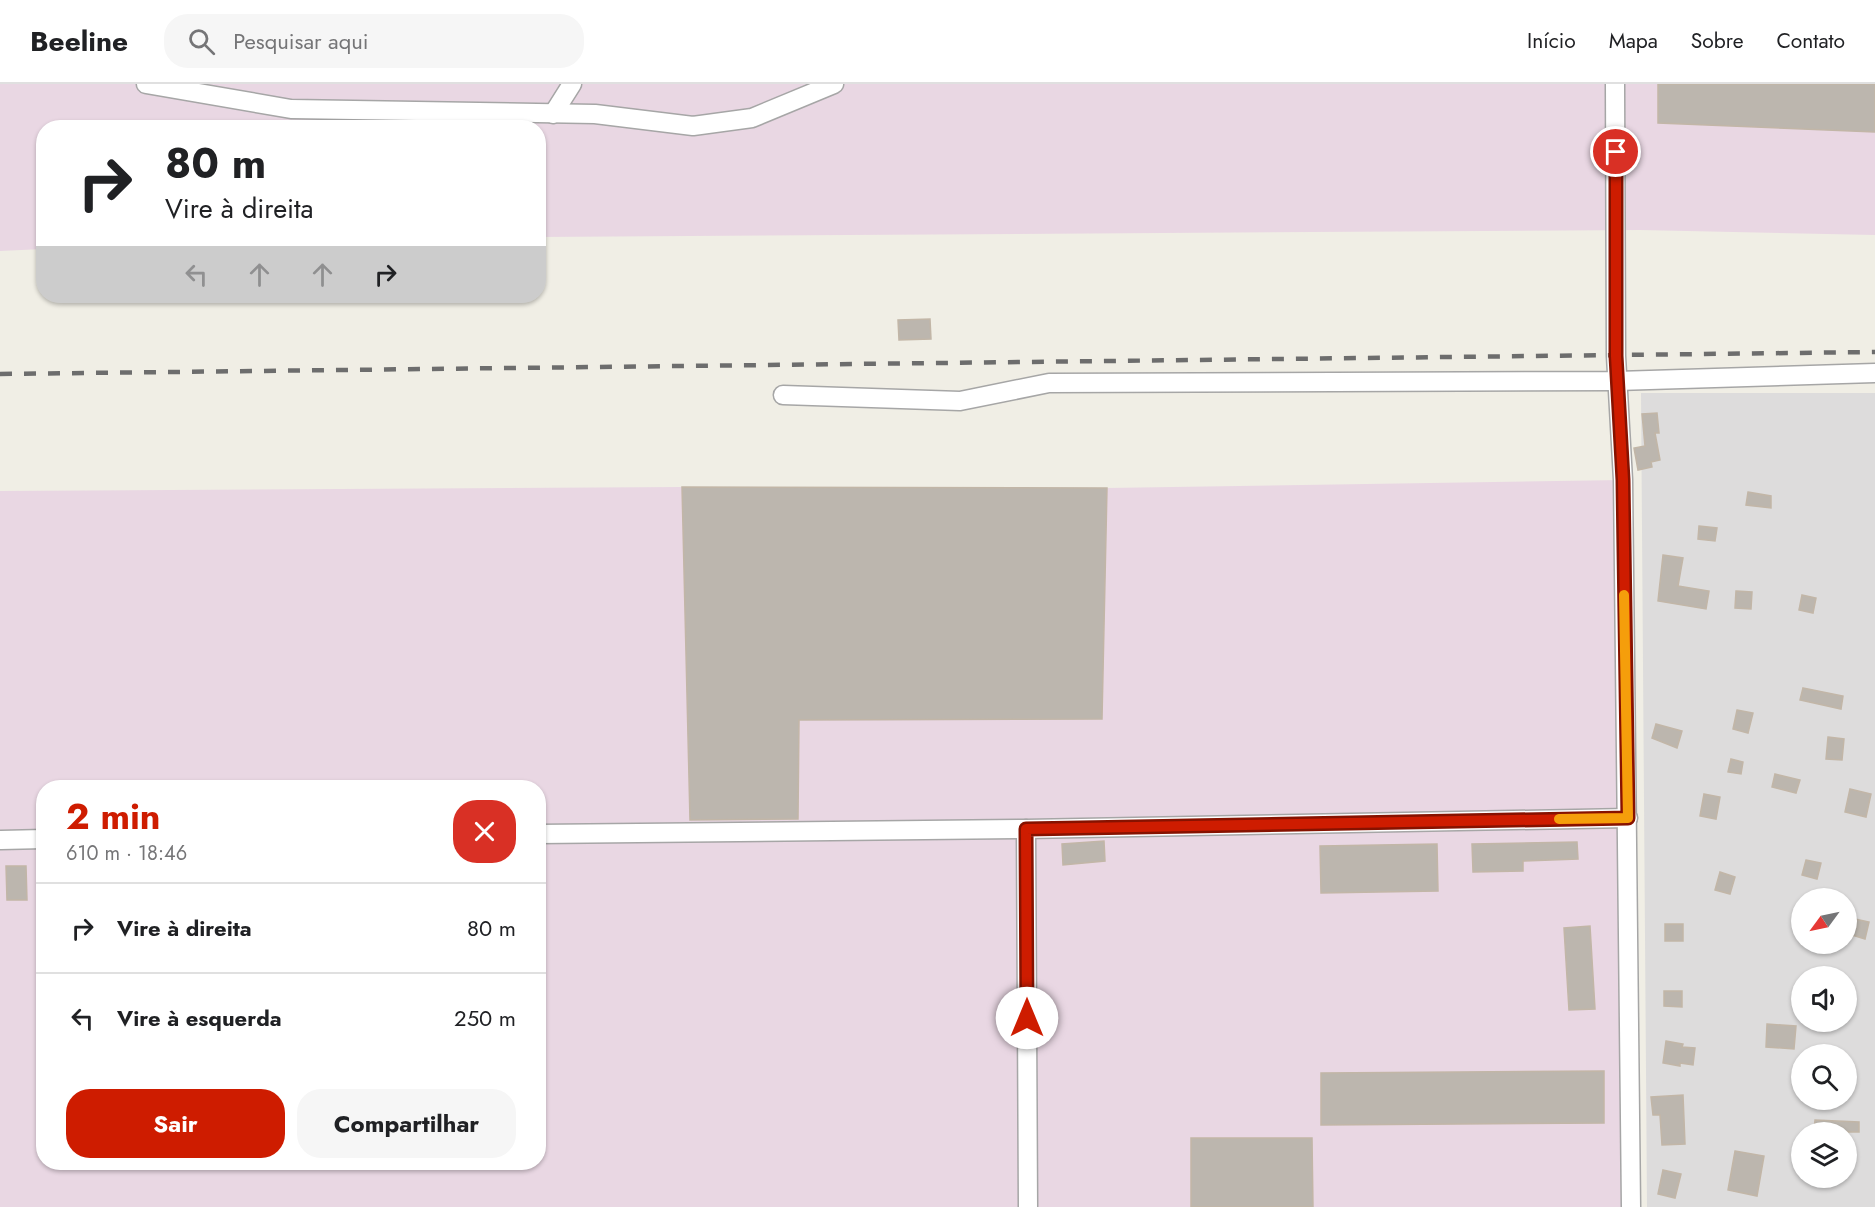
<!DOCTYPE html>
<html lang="pt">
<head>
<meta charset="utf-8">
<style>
  body { margin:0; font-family:Jost,sans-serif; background:#f6f6f6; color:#202124; height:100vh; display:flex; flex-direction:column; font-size:22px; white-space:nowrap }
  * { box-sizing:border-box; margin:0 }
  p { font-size:20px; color:#757577 }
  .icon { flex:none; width:33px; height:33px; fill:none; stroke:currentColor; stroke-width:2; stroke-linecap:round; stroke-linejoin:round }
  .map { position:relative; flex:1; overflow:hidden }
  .sheet { position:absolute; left:36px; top:696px; width:510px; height:390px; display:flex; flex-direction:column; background:#fff; border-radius:24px; box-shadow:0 2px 4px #0004 }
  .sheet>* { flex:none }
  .top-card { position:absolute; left:36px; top:36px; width:510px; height:183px; border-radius:24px; box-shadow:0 2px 4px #0004; background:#fff; color:#202124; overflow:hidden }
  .needle { width:39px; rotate:237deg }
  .fabs { position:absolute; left:1791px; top:804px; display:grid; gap:12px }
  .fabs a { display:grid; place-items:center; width:66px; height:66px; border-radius:50%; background:#fff; box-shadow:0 2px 4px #0004; font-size:30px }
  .pin { position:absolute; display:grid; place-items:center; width:51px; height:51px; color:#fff; margin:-26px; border:3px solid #fff; border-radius:50%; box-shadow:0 2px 6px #0007 }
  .me { position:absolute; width:66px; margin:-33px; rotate:0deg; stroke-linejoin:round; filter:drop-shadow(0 0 4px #0008) }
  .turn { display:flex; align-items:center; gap:21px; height:126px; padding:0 30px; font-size:27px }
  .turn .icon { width:78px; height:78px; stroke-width:2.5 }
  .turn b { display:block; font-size:42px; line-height:51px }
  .lanes { display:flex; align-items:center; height:57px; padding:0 30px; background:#0003; justify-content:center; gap:30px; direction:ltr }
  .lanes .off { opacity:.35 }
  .round { display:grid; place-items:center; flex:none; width:63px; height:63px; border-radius:24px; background:#f6f6f6 }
  .summary { display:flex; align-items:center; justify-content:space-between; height:102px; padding:0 30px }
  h1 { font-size:36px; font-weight:700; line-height:45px; color:#ce1c00 }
  .cta { display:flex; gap:12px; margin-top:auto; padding:12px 30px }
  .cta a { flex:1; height:69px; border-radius:24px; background:#ce1c00; color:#fff; font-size:24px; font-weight:700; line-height:69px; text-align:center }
  .cta a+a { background:#f6f6f6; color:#202124 }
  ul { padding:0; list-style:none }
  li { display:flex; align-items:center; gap:18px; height:90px; padding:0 30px; border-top:2px solid #e0e0e0 }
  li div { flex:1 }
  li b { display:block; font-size:22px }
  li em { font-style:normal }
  header { display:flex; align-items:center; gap:36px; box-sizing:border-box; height:84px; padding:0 30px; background:#fff; border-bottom:2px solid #e0e0e0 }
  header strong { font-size:28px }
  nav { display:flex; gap:33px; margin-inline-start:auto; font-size:21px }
  .search { width:420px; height:54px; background:#f6f6f6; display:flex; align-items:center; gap:15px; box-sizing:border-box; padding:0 21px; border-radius:24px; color:#757577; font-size:22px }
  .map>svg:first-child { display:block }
  .residential { fill:#dddcdc; fill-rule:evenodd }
  .industrial { fill:#e9d7e3; fill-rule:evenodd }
  .building { fill:#bcb6ae; stroke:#c2b6a7; stroke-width:1.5 }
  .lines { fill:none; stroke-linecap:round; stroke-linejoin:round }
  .minor-casing { stroke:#a6a6a6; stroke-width:21 }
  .minor { stroke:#fff; stroke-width:18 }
  .rail { stroke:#6d6d6d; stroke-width:4.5; stroke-dasharray:12 12; stroke-linecap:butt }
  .route-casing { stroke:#861200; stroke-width:15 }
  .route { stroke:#ce1c00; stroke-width:10 }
  .slow { stroke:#f59e0b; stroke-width:10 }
</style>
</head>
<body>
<header>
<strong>Beeline</strong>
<div class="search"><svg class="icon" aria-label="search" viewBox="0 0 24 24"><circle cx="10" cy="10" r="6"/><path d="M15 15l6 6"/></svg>Pesquisar aqui</div>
<nav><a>Início</a><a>Mapa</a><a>Sobre</a><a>Contato</a></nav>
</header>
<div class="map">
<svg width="1875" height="1123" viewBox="0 0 1875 1123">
  <rect width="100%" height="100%" fill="#f0eee5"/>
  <path class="residential" d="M1641 309H1875V1123H1647ZM1802 814H1846V860H1802ZM1802 892H1846V938H1802ZM1802 970H1846V1016H1802ZM1802 1048H1846V1094H1802Z"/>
  <g class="industrial">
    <polygon points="0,0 1875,0 1875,151 1640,146 539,153 538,44 44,44 43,165 0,167"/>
    <path d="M1623 396 1629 1123H0V407L682 403 1107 404ZM44 704H538V1078H44Z"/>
  </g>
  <g class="building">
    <polygon points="1658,0 1875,0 1875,48 1658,39"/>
    <polygon points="930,235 931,255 899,256 898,236"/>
    <polygon points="1657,329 1659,349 1655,349 1660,376 1651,378 1652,383 1638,386 1634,364 1645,362 1642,330"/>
    <polygon points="682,403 1107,404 1102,635 799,636 798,735 690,736"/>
    <polygon points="1748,408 1771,412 1771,424 1746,421"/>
    <polygon points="1699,442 1717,444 1715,457 1698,455"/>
    <polygon points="1663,471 1683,474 1678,502 1709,507 1706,525 1658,517"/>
    <polygon points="1736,507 1752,508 1751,525 1735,524"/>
    <polygon points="1802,511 1816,514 1813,529 1799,526"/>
    <polygon points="1803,604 1843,612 1841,625 1800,616"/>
    <polygon points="1737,626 1753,629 1748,649 1733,645"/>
    <polygon points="1656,640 1682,647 1677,664 1652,654"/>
    <polygon points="1828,653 1844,655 1842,676 1826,675"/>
    <polygon points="1731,675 1743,678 1741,690 1728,688"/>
    <polygon points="1775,690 1800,696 1796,709 1772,703"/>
    <polygon points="1850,705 1871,710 1866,733 1845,728"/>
    <polygon points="1704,710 1720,713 1716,735 1700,732"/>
    <polygon points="1104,757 1105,777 1063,781 1062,760"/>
    <polygon points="1577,758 1578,775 1523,777 1523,787 1473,788 1472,760"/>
    <polygon points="1437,760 1438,807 1321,809 1320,762"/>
    <polygon points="1806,776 1821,779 1817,795 1802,791"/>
    <polygon points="6,782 26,782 27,816 7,816"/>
    <polygon points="1720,788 1735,793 1730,810 1715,806"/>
    <polygon points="1846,833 1869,838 1865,855 1852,851 1853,847 1846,845"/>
    <rect x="1665" y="840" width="18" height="17"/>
    <polygon points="1590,842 1595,925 1569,926 1564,844"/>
    <polygon points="1664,907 1682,907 1682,923 1664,922"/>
    <polygon points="1767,940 1796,942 1794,965 1766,963"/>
    <polygon points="1666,957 1683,960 1682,963 1695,964 1693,981 1680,979 1680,982 1663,979"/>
    <polygon points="1604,987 1604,1039 1321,1041 1321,989"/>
    <polygon points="1683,1011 1685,1060 1662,1061 1660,1031 1653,1031 1651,1013"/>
    <polygon points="1815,1036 1859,1038 1859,1048 1814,1048"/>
    <polygon points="1191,1054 1312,1054 1313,1123 1191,1123"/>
    <polygon points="1735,1067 1764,1072 1757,1112 1728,1106"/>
    <polygon points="1663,1086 1681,1090 1675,1114 1658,1110"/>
  </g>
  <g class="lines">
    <defs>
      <g id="minor">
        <polyline points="146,0 291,25 595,30 693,42 752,34 834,0"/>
        <polyline points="1615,0 1616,272 1623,396 1631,1123"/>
        <polyline points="553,30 572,0"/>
        <polyline points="783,311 960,317 1049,299 1617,297 1875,289"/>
        <polyline points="1026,745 1028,1123"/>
        <polyline points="538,750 1026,745 1628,734"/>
        <polyline points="1,756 44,755"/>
      </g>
    </defs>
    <use href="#minor" class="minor-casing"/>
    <use href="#minor" class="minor"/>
    <polyline class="rail" points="0,290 1875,268"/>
  </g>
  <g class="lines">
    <defs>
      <polyline id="route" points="1027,934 1026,745 1628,734 1623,396 1616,272 1616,68"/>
    </defs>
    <use href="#route" class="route-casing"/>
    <use href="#route" class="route"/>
    <polyline class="slow" points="1559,735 1628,734 1624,511"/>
  </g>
</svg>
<div class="fabs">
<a><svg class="needle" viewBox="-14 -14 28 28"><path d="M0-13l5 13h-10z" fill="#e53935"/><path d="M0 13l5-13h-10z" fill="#757577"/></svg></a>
<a><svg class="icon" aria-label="sound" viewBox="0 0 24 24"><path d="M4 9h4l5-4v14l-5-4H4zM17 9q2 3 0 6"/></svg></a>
<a><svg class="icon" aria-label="search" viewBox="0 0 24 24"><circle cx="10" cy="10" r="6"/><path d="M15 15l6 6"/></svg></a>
<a><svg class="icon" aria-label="layers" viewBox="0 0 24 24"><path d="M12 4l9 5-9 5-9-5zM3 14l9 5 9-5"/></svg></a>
</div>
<div class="pin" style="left:1616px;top:68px;background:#d93025"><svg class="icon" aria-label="arrive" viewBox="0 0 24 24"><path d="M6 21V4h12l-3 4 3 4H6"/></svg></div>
<svg class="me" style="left:1027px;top:934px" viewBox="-20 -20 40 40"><circle r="19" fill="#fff"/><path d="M0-13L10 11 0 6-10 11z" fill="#ce1c00"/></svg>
<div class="top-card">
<div class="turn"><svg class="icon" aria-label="right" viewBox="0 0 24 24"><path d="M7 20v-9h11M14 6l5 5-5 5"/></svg><div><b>80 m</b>Vire à direita</div></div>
<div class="lanes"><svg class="icon off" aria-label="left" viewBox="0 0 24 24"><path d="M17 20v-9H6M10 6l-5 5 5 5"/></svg><svg class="icon off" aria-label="ahead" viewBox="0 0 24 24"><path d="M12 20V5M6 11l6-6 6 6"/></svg><svg class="icon off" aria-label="ahead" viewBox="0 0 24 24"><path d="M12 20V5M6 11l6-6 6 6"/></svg><svg class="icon" aria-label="right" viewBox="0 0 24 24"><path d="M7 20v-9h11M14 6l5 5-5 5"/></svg></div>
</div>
<section class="sheet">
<div class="summary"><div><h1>2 min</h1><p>610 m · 18:46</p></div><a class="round" style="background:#d93025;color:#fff"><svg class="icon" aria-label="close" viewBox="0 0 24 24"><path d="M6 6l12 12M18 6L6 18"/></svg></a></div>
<ul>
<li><svg class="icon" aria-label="right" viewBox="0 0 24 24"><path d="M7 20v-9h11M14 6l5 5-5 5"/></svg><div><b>Vire à direita</b></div><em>80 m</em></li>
<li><svg class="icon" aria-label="left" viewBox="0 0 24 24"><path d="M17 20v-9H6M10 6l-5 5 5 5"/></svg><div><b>Vire à esquerda</b></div><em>250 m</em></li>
</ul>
<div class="cta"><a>Sair</a><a>Compartilhar</a></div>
</section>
</div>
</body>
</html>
